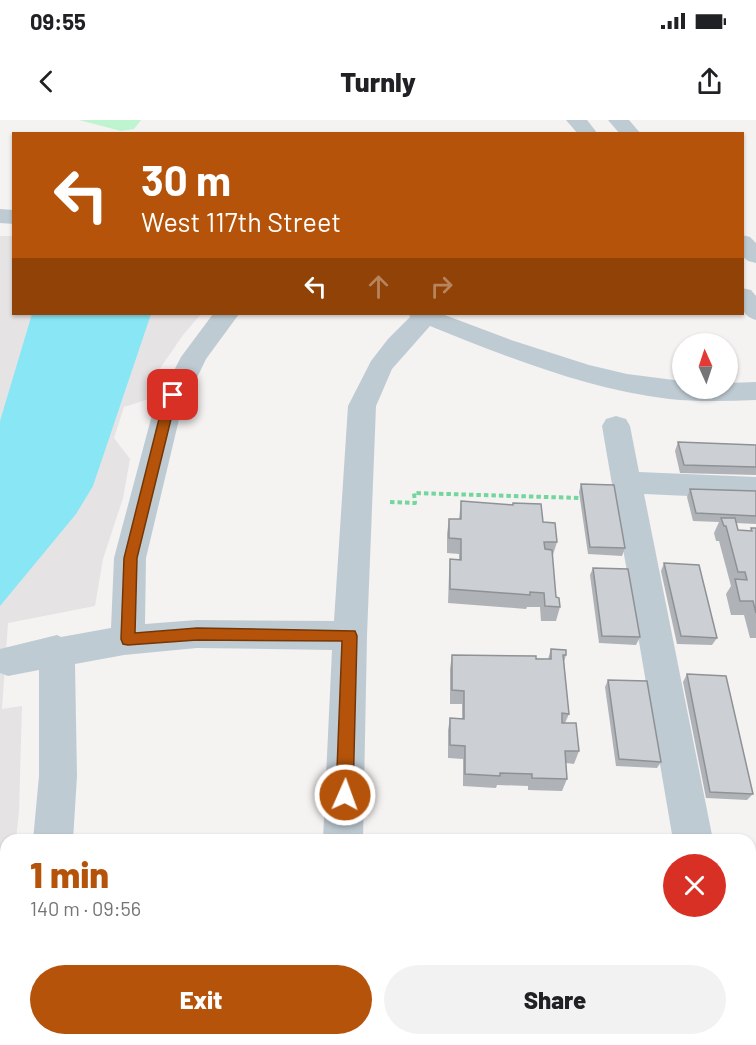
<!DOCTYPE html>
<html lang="en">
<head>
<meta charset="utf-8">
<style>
  body { margin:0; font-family:Barlow,sans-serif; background:#f2f2f2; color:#202124; height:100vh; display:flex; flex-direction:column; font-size:22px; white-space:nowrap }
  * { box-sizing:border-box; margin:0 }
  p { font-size:20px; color:#757577 }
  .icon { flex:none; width:33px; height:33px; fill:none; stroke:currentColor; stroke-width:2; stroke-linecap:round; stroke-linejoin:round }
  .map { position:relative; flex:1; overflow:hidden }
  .sheet { position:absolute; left:0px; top:714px; width:756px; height:212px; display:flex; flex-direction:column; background:#fff; border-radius:18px 18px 0 0; box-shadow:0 2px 4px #0004 }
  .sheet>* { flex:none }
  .guide { position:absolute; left:12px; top:12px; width:732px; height:183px; border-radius:0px; box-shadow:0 2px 4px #0004; background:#b45309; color:#fff; overflow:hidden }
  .needle { width:39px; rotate:357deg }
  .fabs { position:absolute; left:672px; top:213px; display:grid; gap:12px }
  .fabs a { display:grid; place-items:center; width:66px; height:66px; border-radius:50%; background:#fff; box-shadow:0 2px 4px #0004; font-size:30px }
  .pin { position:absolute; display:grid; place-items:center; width:51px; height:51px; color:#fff; margin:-26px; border-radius:12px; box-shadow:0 3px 9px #0006 }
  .me { position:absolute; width:66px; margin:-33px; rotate:2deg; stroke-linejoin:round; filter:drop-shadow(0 0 4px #0008) }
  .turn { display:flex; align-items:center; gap:21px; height:126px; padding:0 30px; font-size:27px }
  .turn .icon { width:78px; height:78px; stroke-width:2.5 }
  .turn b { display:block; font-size:42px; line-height:51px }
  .lanes { display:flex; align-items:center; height:57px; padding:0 30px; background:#0003; justify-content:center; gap:30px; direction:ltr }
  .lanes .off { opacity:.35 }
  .round { display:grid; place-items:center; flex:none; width:63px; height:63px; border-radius:32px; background:#f2f2f2 }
  .overview { display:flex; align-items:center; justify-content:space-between; height:102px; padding:0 30px }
  h1 { font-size:36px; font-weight:800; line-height:45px; color:#b45309 }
  .cta { display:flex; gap:12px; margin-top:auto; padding:12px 30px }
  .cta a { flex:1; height:69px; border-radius:36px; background:#b45309; color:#fff; font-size:24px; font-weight:800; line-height:69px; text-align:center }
  .cta a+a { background:#f2f2f2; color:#202124 }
  .status { display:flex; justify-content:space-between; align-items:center; height:42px; padding:0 30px; background:#fff; direction:ltr }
  .status svg { height:16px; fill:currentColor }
  header { display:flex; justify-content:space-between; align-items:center; height:78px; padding:0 30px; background:#fff; font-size:27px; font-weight:800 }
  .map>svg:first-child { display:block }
  .education { fill:#e6e3e4 }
  .green { fill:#bff4d0 }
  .water { fill:#88e6f5 }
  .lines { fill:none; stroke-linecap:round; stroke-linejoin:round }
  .path { stroke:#73d69e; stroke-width:4; stroke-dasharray:4.5 3; stroke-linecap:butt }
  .minor { fill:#bfcbd3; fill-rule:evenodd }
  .wall { fill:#afb3b7 }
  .building { fill:#ccd0d5; stroke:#8f9295; stroke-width:1.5 }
  .route { fill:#b45309; stroke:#753606; stroke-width:1.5 }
</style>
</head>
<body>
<div class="status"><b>09:55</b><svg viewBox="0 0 49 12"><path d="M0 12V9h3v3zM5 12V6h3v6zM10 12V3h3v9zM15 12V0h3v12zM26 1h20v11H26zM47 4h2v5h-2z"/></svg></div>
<header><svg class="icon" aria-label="back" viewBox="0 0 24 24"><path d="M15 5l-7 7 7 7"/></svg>Turnly<svg class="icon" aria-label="share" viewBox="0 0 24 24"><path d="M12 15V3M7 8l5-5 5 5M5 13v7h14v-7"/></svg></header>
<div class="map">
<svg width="756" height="925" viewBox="0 0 756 925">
  <rect width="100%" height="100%" fill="#f5f2f2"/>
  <polygon class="education" points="0,116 13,116 14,194 201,194 183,215 161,247 149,279 124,287 114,318 130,339 123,378 103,439 95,486 8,503 2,589 22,586 19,692 16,720 6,720 6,920 260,920 259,925 0,925"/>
  <polygon class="green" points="79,0 141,0 134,9 121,11"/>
  <polygon class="water" points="32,194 151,194 93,366 76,394 0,486 0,301"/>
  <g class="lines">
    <polyline class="path" points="390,382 415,383 414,373 580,378"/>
    <g class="minor">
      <polygon points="566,0 587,0 598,14 578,14"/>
      <polygon points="608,0 629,0 641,14 620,14"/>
      <polygon points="0,89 14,90 14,104 0,103"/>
      <polygon points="742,115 750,117 756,123 756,143 748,141 742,136"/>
      <path d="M742 168 751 170 756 176V200C739 195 742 183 742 168Z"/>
      <path d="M213 194H239L206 239 181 291 146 438 145 504 197 500 334 501 348 286 371 241 388 219 410 197 409 194H442L511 220 589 245 627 254 682 261V268H728V263L756 262V280C727 281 698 282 669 279 586 269 507 237 430 206L392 249 376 286 367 516 363 720H323L332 530 197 528 124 535 75 544 77 656 73 720H33L39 656V550L8 556 0 553V529L57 515 61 517 111 508 114 438 153 291 181 237Z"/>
      <polygon points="616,296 626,299 630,306 639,352 756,357 756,379 644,374 713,720 673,720 602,306 606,299"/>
      <polygon points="750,912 754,925 708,925 707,920 750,920"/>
      <polygon points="310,920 356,920 355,925 309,925"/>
    </g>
  </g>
  <g class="wall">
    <polygon points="678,322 756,325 756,355 680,353 675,331"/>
    <polygon points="581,364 625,428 622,436 588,434 579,372"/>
    <polygon points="690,369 756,371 756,404 736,403 738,410 750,411 751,408 756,408 756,518 750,518 744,495 731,495 726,474 731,466 719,421 716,421 714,413 719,402 693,401 687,377"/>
    <polygon points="461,381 543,402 557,422 552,438 556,477 560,487 556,501 541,501 540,487 527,487 526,489 448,483 449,454 450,439 459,440 459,434 447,433 447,414 449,399 459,399"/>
    <polygon points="664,443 717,518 712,525 677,524 661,451"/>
    <polygon points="593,448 640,517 636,525 599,523 590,455"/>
    <polygon points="551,529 566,535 564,542 569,594 565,603 579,631 574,644 566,643 567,659 562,671 528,670 528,666 497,665 496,668 463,666 463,639 448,638 448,610 450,598 462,598 462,584 450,584 450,549 452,535 548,539"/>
    <polygon points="687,554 753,674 747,680 706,678 683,562"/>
    <polygon points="608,560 661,642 657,648 616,646 605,567"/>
    <polygon points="750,842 756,842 756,925 754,925 750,904"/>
    <polygon points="652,920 708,920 709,925 653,925"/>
  </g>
  <g class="building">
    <polygon points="678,322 756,325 756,347 684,345"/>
    <polygon points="581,364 614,365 625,428 590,427"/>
    <polygon points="690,369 756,371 756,396 696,393"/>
    <polygon points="461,381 513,385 513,383 541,384 543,402 555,403 557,422 544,422 545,429 552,430 556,477 559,478 560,487 545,486 544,473 530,472 530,475 450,469 450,439 461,440 461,419 449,418 449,399 461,399"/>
    <polygon points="721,398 735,398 738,410 752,411 751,408 756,408 756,493 753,481 740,481 735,459 747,460 745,452 738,452 726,406 724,406"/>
    <polygon points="664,443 699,445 717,518 681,516"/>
    <polygon points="593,448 628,449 640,517 602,516"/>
    <polygon points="551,529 566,530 566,535 563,535 569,594 562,593 562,603 576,603 579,631 565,631 567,659 532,658 532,654 500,653 500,656 465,654 465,626 450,625 450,598 464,599 464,571 452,570 452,535 536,536 536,539 551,539"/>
    <polygon points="687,554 726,556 753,674 710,672"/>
    <polygon points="608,560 647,561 661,642 619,639"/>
    <polygon points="750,842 756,842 756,899 750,869"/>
    <polygon points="657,920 708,920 709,925 658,925"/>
  </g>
  <polygon class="route" points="173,271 179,275 173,291 137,438 135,513 197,508 355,511 357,516 353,675 350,680 345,682 339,680 336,675 342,521 197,520 128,525 123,524 121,519 124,438 161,291 168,275"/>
</svg>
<div class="fabs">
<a><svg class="needle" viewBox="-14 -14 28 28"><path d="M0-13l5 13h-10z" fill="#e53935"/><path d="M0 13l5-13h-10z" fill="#757577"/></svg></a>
</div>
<div class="pin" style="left:173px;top:275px;background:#d93025"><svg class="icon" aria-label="arrive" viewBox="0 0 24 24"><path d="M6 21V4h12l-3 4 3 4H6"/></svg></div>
<svg class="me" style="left:345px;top:675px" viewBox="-20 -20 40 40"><circle r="17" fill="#b45309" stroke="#fff" stroke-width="3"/><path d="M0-11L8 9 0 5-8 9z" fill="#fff"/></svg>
<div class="guide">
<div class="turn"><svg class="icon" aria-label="left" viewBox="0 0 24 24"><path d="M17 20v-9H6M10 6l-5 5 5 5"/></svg><div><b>30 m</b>West 117th Street</div></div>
<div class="lanes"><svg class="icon" aria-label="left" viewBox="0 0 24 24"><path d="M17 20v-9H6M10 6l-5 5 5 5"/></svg><svg class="icon off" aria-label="ahead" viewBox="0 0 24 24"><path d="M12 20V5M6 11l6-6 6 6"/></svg><svg class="icon off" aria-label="right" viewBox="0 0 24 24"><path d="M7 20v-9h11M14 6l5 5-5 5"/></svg></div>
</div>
<section class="sheet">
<div class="overview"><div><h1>1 min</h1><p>140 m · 09:56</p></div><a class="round" style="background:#d93025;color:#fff"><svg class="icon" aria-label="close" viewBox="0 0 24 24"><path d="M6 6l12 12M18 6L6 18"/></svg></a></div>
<div class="cta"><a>Exit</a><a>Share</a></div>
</section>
</div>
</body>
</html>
